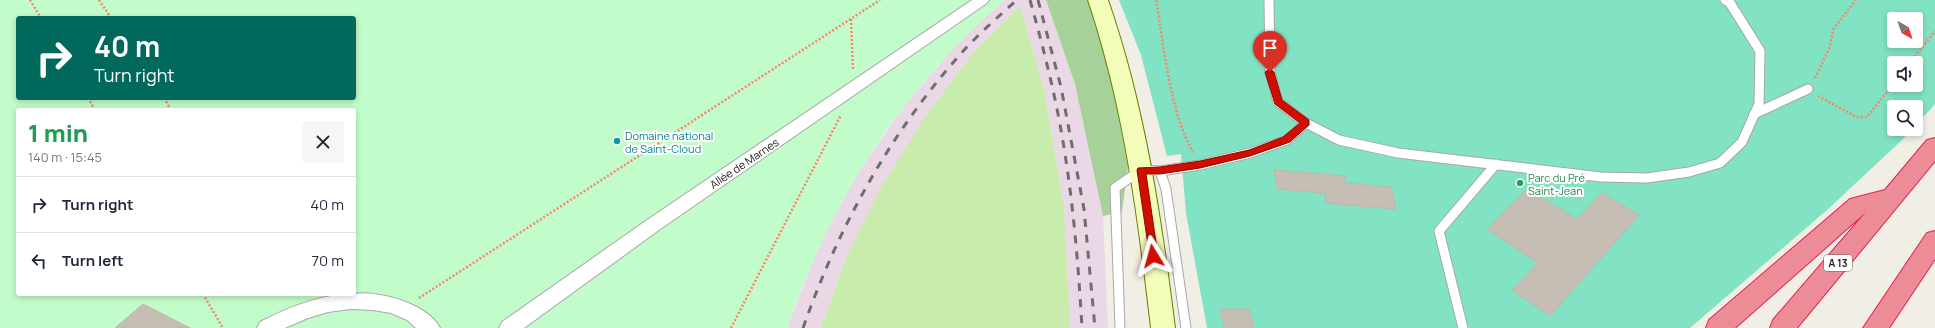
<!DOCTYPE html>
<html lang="en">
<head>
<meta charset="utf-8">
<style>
  body { margin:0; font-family:Manrope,sans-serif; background:#f6f6f7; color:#1f2937; height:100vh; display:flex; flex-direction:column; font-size:15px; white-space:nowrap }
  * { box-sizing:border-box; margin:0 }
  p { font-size:13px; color:#747a83 }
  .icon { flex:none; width:22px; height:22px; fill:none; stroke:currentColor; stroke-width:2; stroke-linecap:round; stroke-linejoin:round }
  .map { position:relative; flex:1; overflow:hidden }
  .details { position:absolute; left:16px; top:108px; width:340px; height:188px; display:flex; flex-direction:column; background:#fff; border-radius:4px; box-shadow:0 2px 6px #0003 }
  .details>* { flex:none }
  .banner { position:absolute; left:16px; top:16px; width:340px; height:84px; border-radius:4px; box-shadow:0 2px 6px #0003; background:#00695c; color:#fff; overflow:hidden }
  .needle { width:26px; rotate:140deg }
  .tools { position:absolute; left:1887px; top:12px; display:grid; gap:8px }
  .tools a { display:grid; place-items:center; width:36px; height:36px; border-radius:4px; background:#fff; box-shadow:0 2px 6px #0003; font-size:20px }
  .pin { position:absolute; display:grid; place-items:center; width:34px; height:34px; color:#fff; margin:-41px -17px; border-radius:50% 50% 50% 0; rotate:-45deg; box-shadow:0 0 4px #0007 }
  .pin .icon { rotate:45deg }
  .me { position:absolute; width:44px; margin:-22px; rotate:352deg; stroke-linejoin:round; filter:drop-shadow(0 0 3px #0008) }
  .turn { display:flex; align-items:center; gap:14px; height:84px; padding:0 12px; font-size:18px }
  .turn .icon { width:52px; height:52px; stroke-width:2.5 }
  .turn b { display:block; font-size:28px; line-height:34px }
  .round { display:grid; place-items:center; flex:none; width:42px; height:42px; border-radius:4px; background:#f6f6f7 }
  .headline { display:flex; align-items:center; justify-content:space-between; height:68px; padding:0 12px }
  h1 { font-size:24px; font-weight:800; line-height:30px; color:#1e9e55 }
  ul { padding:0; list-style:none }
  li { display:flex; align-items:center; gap:12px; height:56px; padding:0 12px; border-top:1px solid #e0e1e3 }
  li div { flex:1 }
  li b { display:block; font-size:15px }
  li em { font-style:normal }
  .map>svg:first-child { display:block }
  .industrial { fill:#ead8e6 }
  .grass { fill:#c7ecab }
  .forest { fill:#a6d29a }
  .park { fill:#c3fccb; fill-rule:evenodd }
  .pitch { fill:#82e2c4; fill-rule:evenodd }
  .building { fill:#c6beb5; stroke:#c3b6a8 }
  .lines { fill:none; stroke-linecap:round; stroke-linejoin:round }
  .lane-casing { stroke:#a7a7a7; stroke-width:11 }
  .street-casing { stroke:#a7a7a7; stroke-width:2 }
  .secondary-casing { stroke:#677e01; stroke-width:2 }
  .highway-casing { stroke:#e22055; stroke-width:2 }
  .path { stroke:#ff8369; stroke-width:2.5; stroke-dasharray:2 2; stroke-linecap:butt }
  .lane { stroke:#fff; stroke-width:9 }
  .street { fill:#fff; fill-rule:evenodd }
  .secondary { fill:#f4fcb9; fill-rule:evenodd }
  .highway { fill:#eb8c97; fill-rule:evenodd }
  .rail { stroke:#6e6e6e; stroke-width:3; stroke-dasharray:8 8; stroke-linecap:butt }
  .route { fill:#d00e00; stroke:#870900 }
  .culture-dot { fill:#0f9aa8; stroke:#fff; stroke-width:1.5 }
  .leisure-dot { fill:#2e9e5b; stroke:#fff; stroke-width:1.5 }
  .labels { text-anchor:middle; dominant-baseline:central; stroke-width:4; stroke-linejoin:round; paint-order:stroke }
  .shield { fill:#fff; stroke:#636363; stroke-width:1 }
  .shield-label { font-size:10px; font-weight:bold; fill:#202020 }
  .culture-label { font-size:11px; fill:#0d838f; stroke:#fff; text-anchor:start }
  .street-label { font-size:11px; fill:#202020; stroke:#fff }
  .leisure-label { font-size:11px; fill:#27864d; stroke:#fff; text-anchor:start }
</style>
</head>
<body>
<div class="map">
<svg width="1935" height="328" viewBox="0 0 1935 328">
  <rect width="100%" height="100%" fill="#f1eee6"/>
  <polygon class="industrial" points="1005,0 1046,0 1075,84 1103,216 1108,328 1070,328 1064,207 1044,89 1020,6 973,53 926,115 846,258 821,328 787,328 822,238 859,171 907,103 951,51 979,22"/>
  <polygon class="grass" points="1020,6 1044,89 1064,207 1070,328 821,328 846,258 881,188 926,115 973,53"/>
  <polygon class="forest" points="1046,0 1088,0 1110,63 1129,160 1122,212 1103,216 1075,84"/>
  <path class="park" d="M0 0H1005C904 86 829 203 787 328H0ZM18 18H354V98H18ZM18 110H354V294H18Z"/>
  <path class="pitch" d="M1119 0H1935V104L1916 125V107H1894V129H1912L1902 140 1827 210 1690 328H1207L1186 213 1181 154 1167 156 1141 55ZM1894 19H1916V41H1894ZM1894 63H1916V85H1894Z"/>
  <g class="building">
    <polygon points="1274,170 1345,176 1346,183 1391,187 1396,209 1326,203 1325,193 1277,189"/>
    <polygon points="1527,189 1577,219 1602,193 1639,215 1550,316 1512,290 1538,263 1487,229"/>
    <polygon points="143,304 153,309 190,328 115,328"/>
    <polygon points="1220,309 1249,309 1254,328 1225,328"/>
  </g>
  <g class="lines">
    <defs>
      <g id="lane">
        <polyline points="1269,0 1270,72 1278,102 1306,123 1339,140 1398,153 1601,177 1647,178 1689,172 1720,163 1742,142 1759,104 1760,51 1730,3 1725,0"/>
        <polyline points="1754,114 1808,89"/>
        <polyline points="1160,171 1166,189 1186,328"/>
        <polyline points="1120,328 1115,188 1141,170 1160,171 1200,165 1250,153 1287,140 1306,123"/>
        <polyline points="1463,328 1439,231 1496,164"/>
      </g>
      <g id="street">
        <polygon points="972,0 989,0 987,3 659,230 524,328 499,328 502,322 647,220"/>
        <path d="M354 294C378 290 428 304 440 328H416L407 320 391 313 373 310 350 309 328 312 308 318 285 328H257L260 322C289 307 321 294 354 294Z"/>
      </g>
      <path id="secondary" d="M1088 0H1108C1145 107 1161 216 1175 328H1151C1138 216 1124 107 1088 0Z"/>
      <g id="highway">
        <polygon points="1935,138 1935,161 1797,328 1770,328 1773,320 1866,212 1735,328 1706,328 1709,320 1850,199 1885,190 1927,140"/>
        <polygon points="1935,231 1935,259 1889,328 1863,328 1927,233"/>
      </g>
    </defs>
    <use href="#lane" class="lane-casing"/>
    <use href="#street" class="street-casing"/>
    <use href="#secondary" class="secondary-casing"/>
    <use href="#highway" class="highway-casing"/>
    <g class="path">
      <polyline points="30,0 41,18"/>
      <polyline points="99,0 111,18"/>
      <path d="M1156 0C1164 46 1170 113 1193 152"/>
      <polyline points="851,19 853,70"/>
      <polyline points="1910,63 1935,31"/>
      <polyline points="1815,78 1829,49 1834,28 1856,0"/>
      <polyline points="1818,96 1857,117 1867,117 1894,83"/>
      <polyline points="88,98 95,110"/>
      <polyline points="164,98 171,110"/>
      <polyline points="203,294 223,328"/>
      <polyline points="419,298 880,0"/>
      <polyline points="731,328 841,115"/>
    </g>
    <use href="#lane" class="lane"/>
    <use href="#street" class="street"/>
    <use href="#secondary" class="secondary"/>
    <use href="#highway" class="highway"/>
    <g class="rail">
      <path d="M1030 0C1041 39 1051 78 1059 119 1072 188 1078 258 1082 328"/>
      <polyline points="1038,0 1061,87 1084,209 1095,328"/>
      <path d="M803 328C839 225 893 128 966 48 982 31 1000 15 1017 0"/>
    </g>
  </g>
  <polygon class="route" points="1270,69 1274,72 1282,100 1309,120 1309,125 1290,142 1250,156 1200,168 1160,174 1146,174 1158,256 1153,260 1150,259 1137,170 1138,168 1160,167 1200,161 1249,150 1283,137 1300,123 1275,104 1265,72"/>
  <circle class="culture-dot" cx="617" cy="141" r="4"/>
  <circle class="leisure-dot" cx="1520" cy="183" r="4"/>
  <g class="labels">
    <rect class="shield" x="1824" y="255" width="28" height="16" rx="3"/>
    <g class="shield-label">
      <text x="1838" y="263">A 13</text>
    </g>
    <g class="culture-label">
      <text x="625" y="135">Domaine national<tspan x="625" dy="13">de Saint-Cloud</tspan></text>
    </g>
    <g class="street-label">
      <text transform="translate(744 163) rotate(-34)">Allée de Marnes</text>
    </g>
    <g class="leisure-label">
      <text x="1528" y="177">Parc du Pré<tspan x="1528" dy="13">Saint-Jean</tspan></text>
    </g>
  </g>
</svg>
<div class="tools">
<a><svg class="needle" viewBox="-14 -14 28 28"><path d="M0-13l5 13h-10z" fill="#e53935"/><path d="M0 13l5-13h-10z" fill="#747a83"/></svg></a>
<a><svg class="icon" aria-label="sound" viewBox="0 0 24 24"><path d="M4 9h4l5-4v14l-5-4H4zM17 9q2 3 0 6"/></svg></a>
<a><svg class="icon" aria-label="search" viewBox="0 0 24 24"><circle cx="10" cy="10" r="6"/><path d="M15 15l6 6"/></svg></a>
</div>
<div class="pin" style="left:1270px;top:72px;background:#d93025"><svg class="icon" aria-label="arrive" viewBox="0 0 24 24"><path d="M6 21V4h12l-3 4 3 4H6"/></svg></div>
<svg class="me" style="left:1153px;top:256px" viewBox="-20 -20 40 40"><path d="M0-17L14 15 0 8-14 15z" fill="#d00e00" stroke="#fff" stroke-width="4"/></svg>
<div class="banner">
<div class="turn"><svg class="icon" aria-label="right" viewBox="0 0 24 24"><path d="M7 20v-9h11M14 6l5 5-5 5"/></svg><div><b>40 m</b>Turn right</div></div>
</div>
<section class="details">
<div class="headline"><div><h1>1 min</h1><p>140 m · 15:45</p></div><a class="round"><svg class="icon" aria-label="close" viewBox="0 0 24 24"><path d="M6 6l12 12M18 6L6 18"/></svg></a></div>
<ul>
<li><svg class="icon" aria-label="right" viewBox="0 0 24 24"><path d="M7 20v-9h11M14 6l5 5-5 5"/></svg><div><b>Turn right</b></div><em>40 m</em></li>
<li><svg class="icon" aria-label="left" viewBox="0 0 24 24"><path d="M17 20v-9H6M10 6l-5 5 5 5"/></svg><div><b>Turn left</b></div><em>70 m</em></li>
</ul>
</section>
</div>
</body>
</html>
